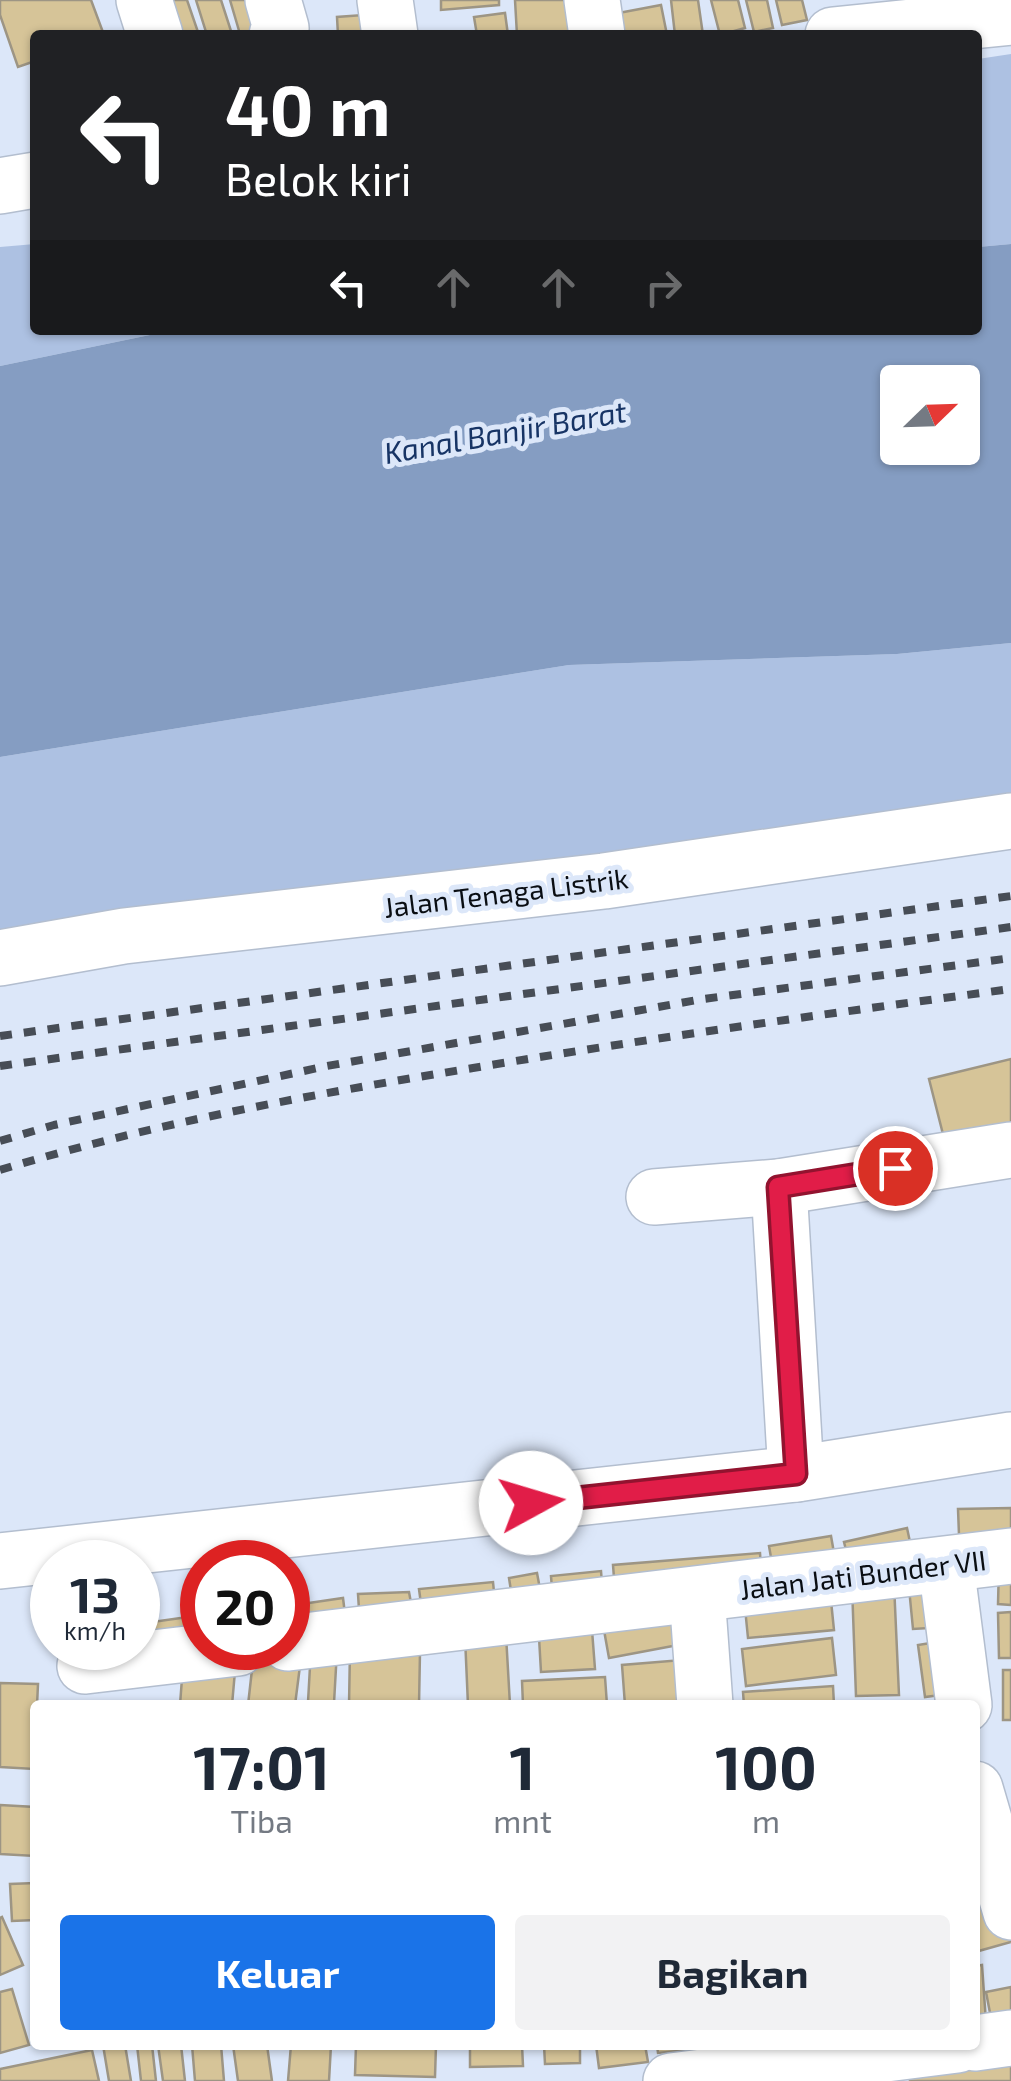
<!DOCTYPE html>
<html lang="id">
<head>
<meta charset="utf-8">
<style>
  body { margin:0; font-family:"Exo 2",sans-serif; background:#f2f2f3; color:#1f2937; height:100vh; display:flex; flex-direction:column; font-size:38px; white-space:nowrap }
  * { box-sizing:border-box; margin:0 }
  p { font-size:32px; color:#747a83 }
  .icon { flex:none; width:55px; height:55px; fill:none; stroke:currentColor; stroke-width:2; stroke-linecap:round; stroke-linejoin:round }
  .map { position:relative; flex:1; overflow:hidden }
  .sheet { position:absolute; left:30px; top:1700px; width:950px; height:350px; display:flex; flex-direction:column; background:#fff; border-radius:10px; box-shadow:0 2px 8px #0004 }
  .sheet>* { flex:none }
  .top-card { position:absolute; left:30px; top:30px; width:952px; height:305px; border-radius:10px; box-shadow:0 2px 8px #0004; background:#202124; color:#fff; overflow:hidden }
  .needle { width:65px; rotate:67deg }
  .buttons { position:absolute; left:880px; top:365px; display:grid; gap:20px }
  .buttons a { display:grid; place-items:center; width:100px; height:100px; border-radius:10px; background:#fff; box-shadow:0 2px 8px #0004; font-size:50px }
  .speed { position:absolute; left:30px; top:1540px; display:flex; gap:20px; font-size:50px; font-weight:700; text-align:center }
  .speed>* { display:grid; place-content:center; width:130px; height:130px; border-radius:50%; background:#fff; box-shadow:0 2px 8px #0004; line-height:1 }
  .speed small { font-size:25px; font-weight:400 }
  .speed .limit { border:15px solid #d22; background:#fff; color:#111 }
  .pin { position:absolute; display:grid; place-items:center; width:85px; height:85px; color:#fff; margin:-42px; border:5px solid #fff; border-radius:50%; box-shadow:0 2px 10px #0007 }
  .me { position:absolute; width:110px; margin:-55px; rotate:84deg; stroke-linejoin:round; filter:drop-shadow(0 0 8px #0008) }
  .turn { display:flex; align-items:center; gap:35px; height:210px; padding:0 30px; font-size:45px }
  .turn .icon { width:130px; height:130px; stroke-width:2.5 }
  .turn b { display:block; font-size:70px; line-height:85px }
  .lanes { display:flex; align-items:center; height:95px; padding:0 30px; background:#0003; justify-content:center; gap:50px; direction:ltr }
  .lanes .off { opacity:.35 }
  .eta { display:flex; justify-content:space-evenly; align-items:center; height:170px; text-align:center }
  .eta b { font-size:60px; font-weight:700; line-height:70px }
  .button { display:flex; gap:20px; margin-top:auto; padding:20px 30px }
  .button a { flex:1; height:115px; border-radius:10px; background:#1a73e8; color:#fff; font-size:40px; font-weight:700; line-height:115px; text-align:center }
  .button a+a { background:#f2f2f3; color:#1f2937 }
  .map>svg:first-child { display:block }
  .green { fill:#adc1e2 }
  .water { fill:#859dc2; fill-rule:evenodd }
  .building { fill:#d6c498; stroke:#9d9584; stroke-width:2.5 }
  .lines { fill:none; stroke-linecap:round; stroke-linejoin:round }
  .minor-casing { stroke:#b3becf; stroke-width:58 }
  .minor { stroke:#fff; stroke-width:55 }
  .rail { stroke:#474d56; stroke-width:8; stroke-dasharray:12 12; stroke-linecap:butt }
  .route-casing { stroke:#92132f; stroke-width:25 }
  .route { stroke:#e11d48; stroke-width:18 }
  .labels { text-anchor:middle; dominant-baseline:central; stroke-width:10; stroke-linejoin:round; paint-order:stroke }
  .street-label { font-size:28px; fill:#0a0e13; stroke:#dce7f9 }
  .water-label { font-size:30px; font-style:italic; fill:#173465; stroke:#dce7f9 }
</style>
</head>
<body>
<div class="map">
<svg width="1011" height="2081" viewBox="0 0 1011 2081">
  <rect width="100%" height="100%" fill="#dce7f9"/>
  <g class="green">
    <polygon points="1011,54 1011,244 978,247 978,59"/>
    <polygon points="35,244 35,330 174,330 0,366 0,247"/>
    <polygon points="1011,643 1011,824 0,962 0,757 569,665 897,654"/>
  </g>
  <path class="water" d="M1011 244V643L897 654 569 665 0 757V366L174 330H978V247ZM898 382H962V448H898Z"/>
  <g class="building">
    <polygon points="0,0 91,0 104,35 35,35 35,61 18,67 0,15"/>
    <polygon points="155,0 187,0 199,35 167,35"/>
    <polygon points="196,0 221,0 231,31 207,35"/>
    <polygon points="230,0 269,0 275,24 240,34"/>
    <polygon points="441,0 499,0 499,5 441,10"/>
    <polygon points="515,0 572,0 574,35 517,35"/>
    <polygon points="671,0 698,0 703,35 675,35"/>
    <polygon points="711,0 738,0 745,28 720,35"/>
    <polygon points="746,0 767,0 773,28 754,32"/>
    <polygon points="776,0 802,0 807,20 782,25"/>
    <polygon points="661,5 667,35 612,35 608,15"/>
    <polygon points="505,13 508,35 477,35 474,17"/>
    <polygon points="363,15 365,35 338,35 337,17"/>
    <polygon points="1011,1059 1011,1134 947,1150 929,1079"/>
    <polygon points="1011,1508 1011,1534 959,1535 958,1509"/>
    <polygon points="907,1528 913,1556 851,1570 844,1542"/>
    <polygon points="831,1536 837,1570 775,1580 769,1546"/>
    <polygon points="760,1553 762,1580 615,1591 613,1565"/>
    <polygon points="999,1565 1011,1565 1011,1605 998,1604"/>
    <polygon points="601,1571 603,1596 553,1601 551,1576"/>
    <polygon points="537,1573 543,1605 514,1610 509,1578"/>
    <polygon points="493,1582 496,1612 423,1619 419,1589"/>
    <polygon points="894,1584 899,1695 856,1696 852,1586"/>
    <polygon points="942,1585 946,1627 913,1629 909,1588"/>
    <polygon points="830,1591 834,1630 748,1638 744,1598"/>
    <polygon points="409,1592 414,1619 360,1625 358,1594"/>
    <polygon points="343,1598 346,1622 288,1630 288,1606"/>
    <polygon points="687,1604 694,1642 609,1658 602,1619"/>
    <polygon points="1011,1612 1011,1658 999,1658 998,1613"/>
    <polygon points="202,1615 202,1644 138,1648 138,1624"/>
    <polygon points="591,1617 595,1669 541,1672 538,1620"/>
    <polygon points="506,1635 510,1705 468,1705 465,1637"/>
    <polygon points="832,1638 836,1675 746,1686 742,1649"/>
    <polygon points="949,1640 956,1693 925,1697 918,1645"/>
    <polygon points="311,1649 337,1650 334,1703 308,1702"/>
    <polygon points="350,1650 420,1652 419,1705 349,1705"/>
    <polygon points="254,1652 301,1658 295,1705 248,1705"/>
    <polygon points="694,1659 698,1705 625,1705 622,1665"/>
    <polygon points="183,1665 235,1671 232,1705 180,1705"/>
    <rect x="1003" y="1670" width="8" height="50"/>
    <polygon points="605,1677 607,1705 523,1705 522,1681"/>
    <polygon points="0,1683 38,1684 34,1769 0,1767"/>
    <polygon points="833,1686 834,1705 744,1705 743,1692"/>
    <polygon points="0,1805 35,1807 35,1856 0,1854"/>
    <polygon points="35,1883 35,1920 12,1921 10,1884"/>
    <polygon points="1002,1902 1011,1942 975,1952 975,1909"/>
    <polygon points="2,1917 23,1965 0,1975 0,1918"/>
    <polygon points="982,1965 986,2022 975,2023 975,1966"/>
    <polygon points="1011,1987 1011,2014 991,2018 986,1992"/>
    <polygon points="12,1989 29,2045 0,2053 0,1992"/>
    <polygon points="103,2045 125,2045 131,2081 109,2081"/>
    <polygon points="137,2045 152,2045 156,2081 141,2081"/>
    <polygon points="158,2045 181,2045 185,2081 163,2081"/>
    <polygon points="192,2045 221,2045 224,2081 195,2081"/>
    <polygon points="233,2045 267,2045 272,2081 238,2081"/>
    <polygon points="291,2045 331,2045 329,2081 288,2081"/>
    <polygon points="356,2045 436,2045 435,2077 355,2075"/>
    <polygon points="470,2045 522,2045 523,2066 470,2067"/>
    <polygon points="544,2045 580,2045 580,2063 545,2064"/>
    <polygon points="596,2045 645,2045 648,2062 599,2068"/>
    <polygon points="657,2045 696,2045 697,2049 658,2053"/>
    <polygon points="1011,2049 1011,2081 910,2081 908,2063"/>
    <polygon points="92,2050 99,2081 0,2081 0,2069"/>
  </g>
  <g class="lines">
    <defs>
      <g id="minor">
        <polyline points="144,0 155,35"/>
        <polyline points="273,0 281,28 277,35"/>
        <polyline points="385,0 390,35"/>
        <polyline points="592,0 597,35"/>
        <polyline points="833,35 1011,17"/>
        <polyline points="0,186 35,180"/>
        <polyline points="0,958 124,936 604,881 1011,821"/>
        <polyline points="779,1187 796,1474"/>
        <polyline points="654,1197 779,1187 1011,1150"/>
        <polyline points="0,1561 796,1474 1011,1440"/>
        <polyline points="946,1565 964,1705"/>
        <polyline points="288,1643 1011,1556"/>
        <polyline points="85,1666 238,1648"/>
        <polyline points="705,1705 698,1608 705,1597 715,1592"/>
        <polyline points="975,1789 1011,1912"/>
        <polyline points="975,2043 1011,2038"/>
        <polyline points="671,2081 957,2045"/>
      </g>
    </defs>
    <use href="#minor" class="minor-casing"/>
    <use href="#minor" class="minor"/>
    <g class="rail">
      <polyline points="0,1036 1011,896"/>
      <polyline points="0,1066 1011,927"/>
      <polyline points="0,1141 54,1125 327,1066 703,999 1011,958"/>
      <path d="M0 1170C154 1123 314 1094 473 1068 652 1038 831 1013 1011 989"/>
    </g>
  </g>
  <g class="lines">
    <defs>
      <polyline id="route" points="531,1503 796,1474 778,1187 895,1168"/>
    </defs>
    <use href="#route" class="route-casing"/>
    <use href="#route" class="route"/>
  </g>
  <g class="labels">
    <g class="street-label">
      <text transform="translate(506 892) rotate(-7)">Jalan Tenaga Listrik</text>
      <text transform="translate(863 1574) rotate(-7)">Jalan Jati Bunder VII</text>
    </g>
    <g class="water-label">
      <text transform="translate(505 431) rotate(-10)">Kanal Banjir Barat</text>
    </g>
  </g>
</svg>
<div class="buttons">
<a><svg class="needle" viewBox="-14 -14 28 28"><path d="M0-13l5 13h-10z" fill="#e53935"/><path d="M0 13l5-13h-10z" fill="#747a83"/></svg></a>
</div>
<div class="speed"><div>13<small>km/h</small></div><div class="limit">20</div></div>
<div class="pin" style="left:895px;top:1168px;background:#d93025"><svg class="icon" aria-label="arrive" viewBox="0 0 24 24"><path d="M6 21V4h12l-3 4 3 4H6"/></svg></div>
<svg class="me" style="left:531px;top:1503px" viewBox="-20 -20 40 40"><circle r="19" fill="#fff"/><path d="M0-13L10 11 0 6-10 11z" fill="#e11d48"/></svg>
<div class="top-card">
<div class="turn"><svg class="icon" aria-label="left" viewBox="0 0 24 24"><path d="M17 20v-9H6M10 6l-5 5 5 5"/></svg><div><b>40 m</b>Belok kiri</div></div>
<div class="lanes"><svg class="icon" aria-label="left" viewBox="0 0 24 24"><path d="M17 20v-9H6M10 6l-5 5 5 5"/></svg><svg class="icon off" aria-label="ahead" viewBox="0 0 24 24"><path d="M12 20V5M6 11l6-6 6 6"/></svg><svg class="icon off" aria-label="ahead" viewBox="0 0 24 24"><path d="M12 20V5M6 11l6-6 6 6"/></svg><svg class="icon off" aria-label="right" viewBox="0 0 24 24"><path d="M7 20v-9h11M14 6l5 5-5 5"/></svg></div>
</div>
<section class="sheet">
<div class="eta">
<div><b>17:01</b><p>Tiba</p></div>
<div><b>1</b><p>mnt</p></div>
<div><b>100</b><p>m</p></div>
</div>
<div class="button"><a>Keluar</a><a>Bagikan</a></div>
</section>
</div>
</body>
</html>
